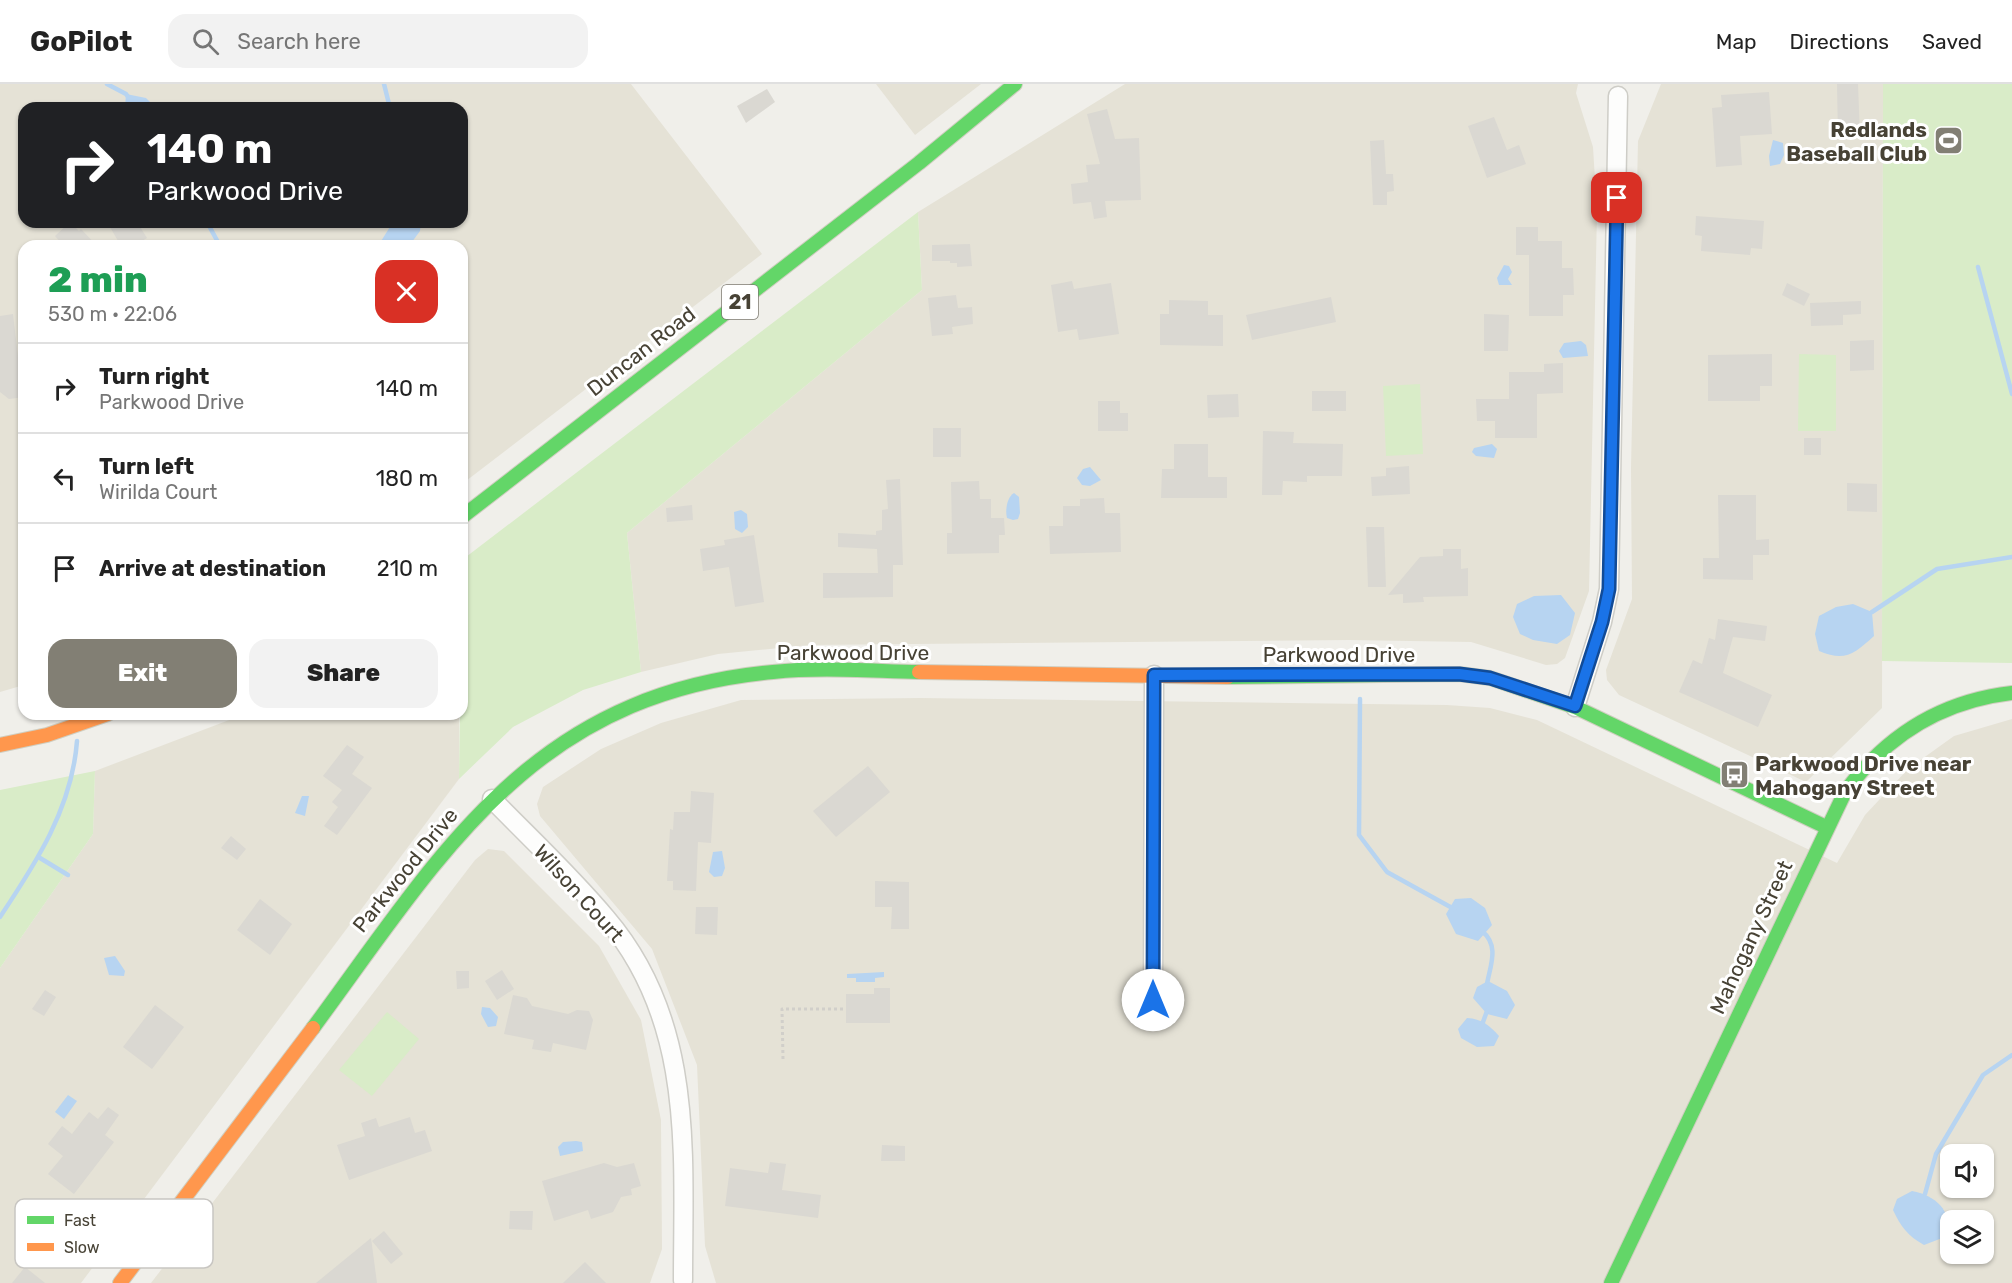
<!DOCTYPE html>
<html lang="en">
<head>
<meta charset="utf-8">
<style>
  body { margin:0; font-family:Rubik,sans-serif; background:#f2f2f2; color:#222; height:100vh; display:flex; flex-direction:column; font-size:22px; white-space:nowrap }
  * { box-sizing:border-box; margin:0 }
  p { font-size:20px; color:#767676 }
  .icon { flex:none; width:33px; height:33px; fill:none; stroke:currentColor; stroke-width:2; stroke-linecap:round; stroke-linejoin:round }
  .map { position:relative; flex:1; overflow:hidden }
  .sheet { position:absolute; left:18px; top:156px; width:450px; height:480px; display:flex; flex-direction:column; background:#fff; border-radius:18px; box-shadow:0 2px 4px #0004 }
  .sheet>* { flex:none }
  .top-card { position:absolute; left:18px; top:18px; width:450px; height:126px; border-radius:18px; box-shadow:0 2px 4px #0004; background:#202124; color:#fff; overflow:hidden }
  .tools { position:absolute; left:1940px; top:1060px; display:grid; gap:12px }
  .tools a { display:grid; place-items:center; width:54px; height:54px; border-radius:12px; background:#fff; box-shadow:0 2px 4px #0004; font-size:30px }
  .pin { position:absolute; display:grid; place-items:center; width:51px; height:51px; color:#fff; margin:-26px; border-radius:12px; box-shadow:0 3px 9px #0006 }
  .me { position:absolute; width:66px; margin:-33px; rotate:0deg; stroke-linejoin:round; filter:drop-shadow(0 0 4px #0008) }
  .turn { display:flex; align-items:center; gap:21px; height:126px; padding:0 30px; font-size:27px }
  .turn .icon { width:78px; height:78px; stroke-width:2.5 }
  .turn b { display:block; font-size:42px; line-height:51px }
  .round { display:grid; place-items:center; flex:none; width:63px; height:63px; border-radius:18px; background:#f2f2f2 }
  .overview { display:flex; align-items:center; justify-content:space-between; height:102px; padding:0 30px }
  h1 { font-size:36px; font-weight:800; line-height:45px; color:#1e9e55 }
  .primary-button { display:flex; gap:12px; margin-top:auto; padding:12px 30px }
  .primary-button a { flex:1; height:69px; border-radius:18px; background:#827f74; color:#fff; font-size:24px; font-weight:800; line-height:69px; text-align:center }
  .primary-button a+a { background:#f2f2f2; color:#222 }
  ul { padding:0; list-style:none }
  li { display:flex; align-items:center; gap:18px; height:90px; padding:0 30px; border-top:2px solid #e0e0e0 }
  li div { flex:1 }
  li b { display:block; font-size:22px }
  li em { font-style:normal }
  header { display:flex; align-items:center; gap:36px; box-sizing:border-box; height:84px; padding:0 30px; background:#fff; border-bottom:2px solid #e0e0e0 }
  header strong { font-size:28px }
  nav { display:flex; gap:33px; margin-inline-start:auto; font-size:21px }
  .search { width:420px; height:54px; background:#f2f2f2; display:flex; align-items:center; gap:15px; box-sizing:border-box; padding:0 21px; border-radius:18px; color:#767676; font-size:22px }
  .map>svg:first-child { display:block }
  .residential { fill:#e5e2d6; fill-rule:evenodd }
  .green { fill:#d9ecc8 }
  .water { fill:#b7d4f1 }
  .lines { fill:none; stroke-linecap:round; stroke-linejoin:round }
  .stream { stroke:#b7d4f1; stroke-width:4.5 }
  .building { fill:#dad8d2 }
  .street-casing { stroke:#cecdc7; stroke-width:21 }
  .fast-casing { stroke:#d0cec0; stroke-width:16 }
  .slow-casing { stroke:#d0cec0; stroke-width:16 }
  .path { stroke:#d1cfca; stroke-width:3; stroke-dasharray:3 3; stroke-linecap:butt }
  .street { stroke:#fdfdfc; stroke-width:18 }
  .fast { stroke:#63d668; stroke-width:14 }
  .slow { stroke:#ff974d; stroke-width:14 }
  .route-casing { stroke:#114b97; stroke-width:15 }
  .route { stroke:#1a73e8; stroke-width:10 }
  .labels { text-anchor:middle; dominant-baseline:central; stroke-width:6; stroke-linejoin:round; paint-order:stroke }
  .shield { fill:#fff; stroke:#7e7b72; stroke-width:1.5 }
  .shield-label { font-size:20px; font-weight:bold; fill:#474235 }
  .poi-label { font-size:21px; font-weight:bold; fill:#474235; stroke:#fff; text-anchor:end }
  .street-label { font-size:21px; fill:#474235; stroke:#fff }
  .key { fill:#fff; stroke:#c8c6c2; stroke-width:1.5 }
  .key-label { font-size:16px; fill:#474235 }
</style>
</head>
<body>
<header>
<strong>GoPilot</strong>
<div class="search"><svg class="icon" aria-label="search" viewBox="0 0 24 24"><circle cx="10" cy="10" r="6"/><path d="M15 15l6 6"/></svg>Search here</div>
<nav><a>Map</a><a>Directions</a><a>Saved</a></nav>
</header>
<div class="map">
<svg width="2012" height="1199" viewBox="0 0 2012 1199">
  <rect width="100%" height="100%" fill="#f0efea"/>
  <g class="residential">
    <path d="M0 0H631L762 170 462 400V162H24V601L0 608ZM24 24H462V138H24Z"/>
    <polygon points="876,0 981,0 915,51"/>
    <polygon points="1125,0 1578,0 1576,9 1593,63 1597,128 1589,507 1565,574 1557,580 1546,581 1471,558 1349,556 810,561 718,570 641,588 627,449 922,206 918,128"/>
    <polygon points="1661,0 1883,0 1882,624 1806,698 1619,611 1607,596 1606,586 1632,515 1631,384 1638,57"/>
    <path d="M920 614 1447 621 1490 624 1537 636 1837 779 1865 731 1908 685 1954 652 2012 635V1199H716L705 1162 697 981 652 865 540 732 537 720 543 703 601 665 661 639 741 616ZM1950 1071H1983V1104H1950ZM1950 1137H1983V1170H1950Z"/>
    <polygon points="245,630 459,630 459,695 81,1199 0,1199 0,884 93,750 95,687"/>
    <polygon points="488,765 504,767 599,862 641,936 661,1036 662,1165 650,1199 151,1199 475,776"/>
  </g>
  <g class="green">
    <polygon points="1883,0 2012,0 2012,579 1882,577"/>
    <polygon points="918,128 922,206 627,449 641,588 583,606 513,643 459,695 462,476"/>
    <polygon points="1799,270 1836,271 1836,347 1798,347"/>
    <polygon points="1420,300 1423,370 1386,372 1383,302"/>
    <polygon points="95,687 93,750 0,884 0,706"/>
    <polygon points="387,928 419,955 372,1012 339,986"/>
  </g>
  <g class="water">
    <polygon points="126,10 146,14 156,24 125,24"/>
    <polygon points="1773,56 1783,59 1784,71 1780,80 1770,82 1769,72"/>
    <polygon points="393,138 421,138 420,147 409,162 378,162"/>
    <polygon points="1504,181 1509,182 1512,188 1508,195 1512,201 1499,201 1497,194"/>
    <polygon points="1581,257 1586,261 1588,272 1563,274 1559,267 1564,259"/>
    <polygon points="1492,360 1497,365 1494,374 1476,372 1472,368 1474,364"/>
    <polygon points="1090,383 1101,396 1090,402 1082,401 1077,394 1083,385"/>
    <path d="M1014 409 1019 413 1020 429 1018 435 1013 436 1007 434C1005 426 1007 413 1014 409Z"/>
    <polygon points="741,426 747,430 748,443 742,449 735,445 734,428"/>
    <polygon points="1561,511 1575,529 1570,551 1557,560 1533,556 1520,550 1513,533 1517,520 1534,512"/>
    <path d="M1853 520 1872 528 1874 552C1854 570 1845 578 1819 567L1815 550 1819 532 1836 523Z"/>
    <polygon points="302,712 309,712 305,732 295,729"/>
    <polygon points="722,767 725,784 722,792 714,793 709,788 713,768"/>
    <polygon points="1471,814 1485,824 1492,841 1478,857 1456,850 1446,830 1455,815"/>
    <polygon points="115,872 125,887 124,892 109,891 104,874"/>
    <polygon points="884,888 884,893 875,894 875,898 856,898 856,894 847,894 847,890"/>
    <polygon points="1488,897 1507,907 1515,921 1507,935 1487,930 1473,914 1477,903"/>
    <polygon points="482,923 490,924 498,933 496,942 488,943 481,930"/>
    <path d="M1467 934C1482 935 1489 941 1499 952L1494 962 1477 963 1461 954 1458 945Z"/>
    <polygon points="68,1011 77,1017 64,1035 55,1028"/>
    <polygon points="576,1057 582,1058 583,1067 560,1072 558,1063 563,1058"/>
    <path d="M1912 1107C1937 1112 1950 1126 1950 1151L1924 1161C1908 1152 1901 1143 1893 1126L1897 1115Z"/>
  </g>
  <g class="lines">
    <g class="stream">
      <polyline points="107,0 126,10 136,24"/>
      <polyline points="384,0 390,24"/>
      <polyline points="207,138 220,162"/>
      <polyline points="1978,183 2012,310"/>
      <polyline points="1872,528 1937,485 2012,473"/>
      <polyline points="1360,615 1359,751 1387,788 1454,825"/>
      <polyline points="40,774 68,791"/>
      <path d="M0 833C36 779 72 724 77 657"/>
      <path d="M1482 847C1500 862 1490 882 1487 900"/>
      <polyline points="1483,938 1487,927"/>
      <polyline points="1925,1110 1936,1070 1983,991 2012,971"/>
    </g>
  </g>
  <g class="building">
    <polygon points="1837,0 1858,0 1860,52 1838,53"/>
    <polygon points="767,5 775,18 746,39 737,22"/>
    <polygon points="1769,8 1772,50 1740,52 1742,81 1716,83 1712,24 1722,23 1721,11"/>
    <polygon points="1107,25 1115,55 1139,54 1141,116 1105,117 1107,133 1094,135 1091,118 1073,120 1071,100 1088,98 1086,81 1100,80 1087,30"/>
    <polygon points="1494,33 1507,66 1519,61 1526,80 1487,94 1468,42"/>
    <polygon points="1384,56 1386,90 1393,90 1394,107 1387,108 1387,121 1373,121 1370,57"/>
    <polygon points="1696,132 1764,137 1762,165 1751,164 1750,171 1701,167 1702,152 1695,151"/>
    <polygon points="70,138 79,147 81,145 97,162 64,162 55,152"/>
    <polygon points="107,138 137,138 147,154 134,162 121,162"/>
    <polygon points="1516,143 1538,143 1538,157 1562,157 1562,184 1573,184 1574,211 1563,211 1563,232 1529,232 1529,171 1516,171"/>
    <polygon points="970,160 972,182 957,183 957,179 950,179 950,177 932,177 932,161"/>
    <polygon points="1072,197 1074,205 1111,199 1119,250 1079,256 1077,245 1058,248 1051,201"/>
    <polygon points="1787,199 1810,210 1804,222 1782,211"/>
    <polygon points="956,211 958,224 972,223 973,240 952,243 953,250 932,252 928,214"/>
    <polygon points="1331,213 1336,238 1252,256 1246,231"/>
    <polygon points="1169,216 1208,217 1208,231 1223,231 1223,262 1160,261 1160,230 1169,230"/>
    <polygon points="1861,217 1861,230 1843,231 1843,241 1811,242 1810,219"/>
    <polygon points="13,230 18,273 24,272 24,313 9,315 0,308 0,232"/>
    <polygon points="1484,230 1509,231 1508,267 1484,267"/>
    <polygon points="1874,256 1874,286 1850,287 1850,257"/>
    <polygon points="1772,270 1772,302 1760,302 1760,317 1708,317 1708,271"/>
    <polygon points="1563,279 1563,309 1537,310 1537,354 1495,354 1495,337 1477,337 1476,315 1509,315 1509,288 1544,288 1544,280"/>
    <rect x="1312" y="307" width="34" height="20"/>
    <polygon points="1238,310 1239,333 1208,334 1207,311"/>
    <polygon points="1098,317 1120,317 1120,329 1128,329 1128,347 1098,347"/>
    <rect x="933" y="344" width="28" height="29"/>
    <polygon points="1263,347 1294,348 1293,359 1343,360 1342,392 1307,392 1307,398 1283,397 1282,411 1262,411"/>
    <rect x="1804" y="354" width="17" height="17"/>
    <polygon points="1174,360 1208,360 1208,393 1227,393 1227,414 1161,414 1162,385 1174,385"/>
    <polygon points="1409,382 1410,410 1372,412 1371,393 1386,392 1386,384"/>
    <polygon points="900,395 903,481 893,481 893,513 823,514 823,489 878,489 877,465 838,463 838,449 876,451 876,447 882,446 882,426 888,425 886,396"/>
    <polygon points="979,397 980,415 991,415 991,434 1004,434 1005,451 999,451 999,469 947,470 947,449 952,449 951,398"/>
    <polygon points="1847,399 1877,400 1877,428 1847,427"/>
    <polygon points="1718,411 1756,411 1756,456 1769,455 1769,471 1753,471 1753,496 1703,495 1703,474 1719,474"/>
    <polygon points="1104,414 1105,429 1120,429 1121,468 1050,470 1049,442 1063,442 1063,422 1080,422 1080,415"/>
    <polygon points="692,421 693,436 667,438 666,424"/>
    <polygon points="1366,443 1384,443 1386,503 1368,503"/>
    <polygon points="754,451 764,518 735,523 729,483 703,487 700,465 725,461 724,456"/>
    <polygon points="1443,465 1461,465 1461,485 1468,484 1468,512 1423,513 1424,518 1403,519 1403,510 1388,511 1420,473 1443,472"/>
    <polygon points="1718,535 1767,542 1765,557 1733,553 1723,589 1772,611 1758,643 1679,608 1693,576 1702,580 1709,554 1715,556"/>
    <polygon points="347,661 364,673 352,690 372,704 337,751 324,742 338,723 332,718 342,706 323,692"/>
    <polygon points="868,682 890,708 836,753 813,727"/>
    <polygon points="691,707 714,709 711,759 698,758 696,807 673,806 673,797 667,797 670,745 673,746 674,728 690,728"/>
    <polygon points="231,752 246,765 237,776 221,764"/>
    <polygon points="875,797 909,798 909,845 891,845 892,823 875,823"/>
    <polygon points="260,815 292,840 270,871 237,846"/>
    <polygon points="696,823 718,823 717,851 695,850"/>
    <polygon points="502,886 514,905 497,916 485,897"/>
    <polygon points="456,887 469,887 469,904 457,905"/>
    <polygon points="874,904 890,904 890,939 846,939 846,910 874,910"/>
    <polygon points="45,906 56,913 44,932 32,925"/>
    <polygon points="513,911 527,914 532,922 568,930 577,926 589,927 593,936 586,966 553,959 551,968 532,965 534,956 504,950"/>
    <polygon points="155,921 184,943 152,985 123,963"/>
    <polygon points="108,1023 119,1031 105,1051 114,1058 74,1110 48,1090 63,1072 48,1060 62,1042 72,1050 89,1028 98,1035"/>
    <polygon points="410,1033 415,1049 425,1046 432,1067 349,1096 337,1061 365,1052 361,1039 376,1034 379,1043"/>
    <polygon points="882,1061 905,1062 905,1077 881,1077"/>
    <polygon points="770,1078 786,1080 782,1106 821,1111 818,1134 725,1122 730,1084 768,1089"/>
    <polygon points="604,1079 617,1083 634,1079 641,1102 631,1105 632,1111 621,1113 613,1128 591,1135 588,1126 554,1137 542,1097"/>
    <polygon points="510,1127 533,1127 532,1146 509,1145"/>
    <polygon points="384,1147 403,1170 391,1180 372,1157"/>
    <polygon points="371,1154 377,1199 316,1199"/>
    <polygon points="585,1178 606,1199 563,1199"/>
    <polygon points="25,1183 45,1199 12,1199"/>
  </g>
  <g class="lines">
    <defs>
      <g id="street">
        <polyline points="1575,623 1602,538 1609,505 1618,12"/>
        <path d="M492 715C530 754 571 792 606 834 695 938 683 1069 683 1196"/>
        <polyline points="1153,916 1154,591"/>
      </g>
      <g id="fast">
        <polyline points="462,433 919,79 1015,0"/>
        <polyline points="1228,593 1459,590 1490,594 1575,623 1826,743"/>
        <path d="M313 944C442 769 532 610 773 588 821 583 870 587 919 588"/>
        <path d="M1611 1199 1845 708C1886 652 1942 617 2012 609"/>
      </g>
      <g id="slow">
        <polyline points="919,588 1228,593"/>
        <polyline points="0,661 47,651 108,630"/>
        <polyline points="120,1199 313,944"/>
      </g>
    </defs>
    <use href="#street" class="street-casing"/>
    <use href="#fast" class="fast-casing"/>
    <use href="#slow" class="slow-casing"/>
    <polyline class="path" points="783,975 782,925 846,925"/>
    <use href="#street" class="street"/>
    <use href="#fast" class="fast"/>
    <use href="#slow" class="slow"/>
  </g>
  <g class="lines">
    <defs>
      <polyline id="route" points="1153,916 1154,591 1459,590 1490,594 1575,622 1602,538 1609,505 1617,114"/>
    </defs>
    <use href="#route" class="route-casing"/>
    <use href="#route" class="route"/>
  </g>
  <defs>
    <symbol id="stadium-square" viewBox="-11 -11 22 22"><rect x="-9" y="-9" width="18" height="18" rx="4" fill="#827f74" stroke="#fff"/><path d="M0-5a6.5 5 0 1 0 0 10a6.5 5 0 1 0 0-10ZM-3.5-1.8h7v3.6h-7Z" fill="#fff"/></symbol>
    <symbol id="bus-square" viewBox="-11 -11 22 22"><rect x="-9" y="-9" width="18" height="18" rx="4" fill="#827f74" stroke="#fff"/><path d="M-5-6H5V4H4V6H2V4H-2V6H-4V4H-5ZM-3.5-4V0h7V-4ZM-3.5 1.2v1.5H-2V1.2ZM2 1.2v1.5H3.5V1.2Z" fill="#fff"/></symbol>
  </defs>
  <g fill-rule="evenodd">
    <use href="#stadium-square" x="1932" y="40" width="33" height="33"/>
    <use href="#bus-square" x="1718" y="674" width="33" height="33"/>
  </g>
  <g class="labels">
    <rect class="shield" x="722" y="201" width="36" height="34" rx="4.5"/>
    <g class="shield-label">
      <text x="740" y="218">21</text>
    </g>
    <g class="poi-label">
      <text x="1927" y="45">Redlands<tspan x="1927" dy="24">Baseball Club</tspan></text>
      <text x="1755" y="679" text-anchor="start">Parkwood Drive near<tspan x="1755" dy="24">Mahogany Street</tspan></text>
    </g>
    <g class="street-label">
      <text transform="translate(641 267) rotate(-38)">Duncan Road</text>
      <text x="853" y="568">Parkwood Drive</text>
      <text x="1339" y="570">Parkwood Drive</text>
      <text transform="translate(405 786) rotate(-51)">Parkwood Drive</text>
      <text transform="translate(579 809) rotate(48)">Wilson Court</text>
      <text transform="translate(1751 853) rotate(-65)">Mahogany Street</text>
    </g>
  </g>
  <rect x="15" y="1115" width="198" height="69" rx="9" class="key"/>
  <rect x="27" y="1132" width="27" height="8" fill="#63d668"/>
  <rect x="27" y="1159" width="27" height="8" fill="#ff974d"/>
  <g class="key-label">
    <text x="64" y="1142">Fast</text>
    <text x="64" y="1169">Slow</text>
  </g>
</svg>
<div class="tools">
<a><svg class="icon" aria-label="sound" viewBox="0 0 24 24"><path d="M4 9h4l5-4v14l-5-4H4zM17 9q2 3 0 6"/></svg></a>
<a><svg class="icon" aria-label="layers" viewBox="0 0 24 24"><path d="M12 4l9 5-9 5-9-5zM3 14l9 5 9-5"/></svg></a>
</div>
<div class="pin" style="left:1617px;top:114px;background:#d93025"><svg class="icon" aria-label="arrive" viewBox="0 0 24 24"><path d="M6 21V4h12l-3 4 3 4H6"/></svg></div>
<svg class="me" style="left:1153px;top:916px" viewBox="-20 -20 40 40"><circle r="19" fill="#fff"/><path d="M0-13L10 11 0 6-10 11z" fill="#1a73e8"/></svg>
<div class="top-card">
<div class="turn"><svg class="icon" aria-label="right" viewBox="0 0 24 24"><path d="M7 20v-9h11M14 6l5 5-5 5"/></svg><div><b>140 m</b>Parkwood Drive</div></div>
</div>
<section class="sheet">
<div class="overview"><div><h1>2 min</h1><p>530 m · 22:06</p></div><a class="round" style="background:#d93025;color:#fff"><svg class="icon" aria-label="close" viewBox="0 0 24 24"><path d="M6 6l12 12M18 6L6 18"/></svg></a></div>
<ul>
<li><svg class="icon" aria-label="right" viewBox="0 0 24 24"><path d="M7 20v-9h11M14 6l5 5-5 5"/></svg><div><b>Turn right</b><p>Parkwood Drive</p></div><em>140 m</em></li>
<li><svg class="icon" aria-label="left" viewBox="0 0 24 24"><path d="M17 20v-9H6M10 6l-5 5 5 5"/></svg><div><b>Turn left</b><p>Wirilda Court</p></div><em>180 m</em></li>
<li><svg class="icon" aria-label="arrive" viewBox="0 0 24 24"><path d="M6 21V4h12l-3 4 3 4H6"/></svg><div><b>Arrive at destination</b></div><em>210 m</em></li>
</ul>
<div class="primary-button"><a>Exit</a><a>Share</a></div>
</section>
</div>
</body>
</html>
